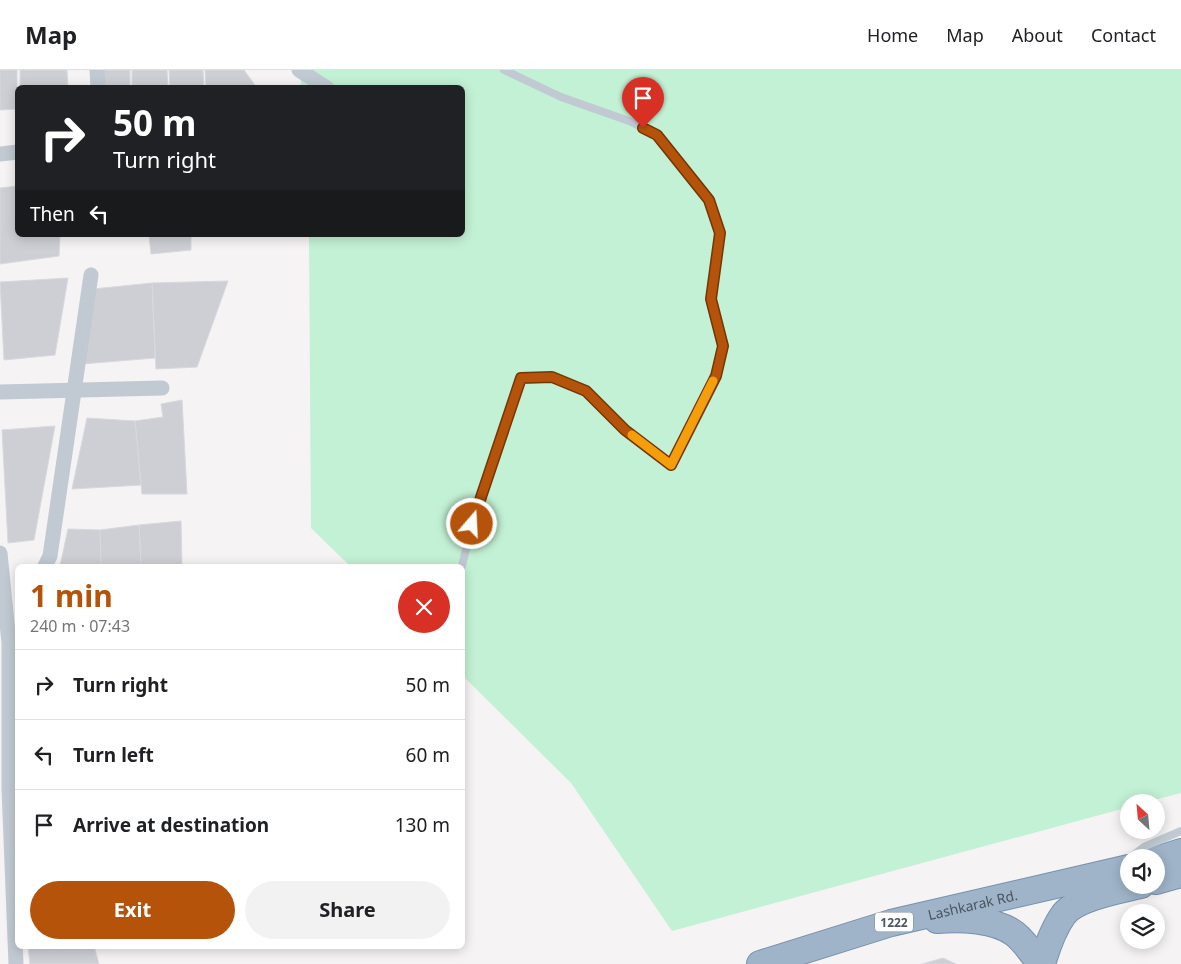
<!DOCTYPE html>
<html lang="en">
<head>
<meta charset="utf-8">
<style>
  body { margin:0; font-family:"Noto Sans",sans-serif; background:#f2f2f2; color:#202124; height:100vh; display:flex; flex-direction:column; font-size:19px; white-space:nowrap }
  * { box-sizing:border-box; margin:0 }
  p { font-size:16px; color:#757577 }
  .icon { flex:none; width:28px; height:28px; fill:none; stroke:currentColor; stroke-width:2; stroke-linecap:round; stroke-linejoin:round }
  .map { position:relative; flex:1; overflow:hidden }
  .panel { position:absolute; left:15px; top:494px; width:450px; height:385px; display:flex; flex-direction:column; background:#fff; border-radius:8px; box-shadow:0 2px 12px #0003 }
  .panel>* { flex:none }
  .top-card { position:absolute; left:15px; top:15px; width:450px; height:152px; border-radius:8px; box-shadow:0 2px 12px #0003; background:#202124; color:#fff; overflow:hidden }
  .needle { width:32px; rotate:334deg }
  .fabs { position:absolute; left:1120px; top:724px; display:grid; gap:10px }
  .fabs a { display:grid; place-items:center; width:45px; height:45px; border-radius:50%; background:#fff; box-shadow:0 2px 12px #0003; font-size:25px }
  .pin { position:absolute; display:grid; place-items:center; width:42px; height:42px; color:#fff; margin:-51px -21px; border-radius:50% 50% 50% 0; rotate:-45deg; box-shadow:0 0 5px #0007 }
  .pin .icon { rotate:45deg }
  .me { position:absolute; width:55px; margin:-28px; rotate:19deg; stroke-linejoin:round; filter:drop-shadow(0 0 4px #0008) }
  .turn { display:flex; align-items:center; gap:18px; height:105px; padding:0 15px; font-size:22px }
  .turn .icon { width:65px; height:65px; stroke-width:2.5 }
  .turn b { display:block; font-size:35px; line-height:42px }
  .then { display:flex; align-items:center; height:48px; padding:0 15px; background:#0003; gap:10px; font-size:19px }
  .round { display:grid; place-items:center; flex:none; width:52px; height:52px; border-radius:26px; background:#f2f2f2 }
  .headline { display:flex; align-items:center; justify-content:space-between; height:85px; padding:0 15px }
  h1 { font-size:30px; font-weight:700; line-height:38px; color:#b45309 }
  .primary-button { display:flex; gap:10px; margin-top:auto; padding:10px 15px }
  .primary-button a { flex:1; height:58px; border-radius:30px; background:#b45309; color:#fff; font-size:20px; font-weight:700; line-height:58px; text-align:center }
  .primary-button a+a { background:#f2f2f2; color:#202124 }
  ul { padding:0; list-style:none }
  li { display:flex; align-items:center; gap:15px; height:70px; padding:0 15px; border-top:1px solid #e0e0e0 }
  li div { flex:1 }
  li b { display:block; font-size:19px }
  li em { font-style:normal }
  header { display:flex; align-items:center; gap:30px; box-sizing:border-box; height:70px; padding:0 25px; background:#fff; border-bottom:1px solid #e0e0e0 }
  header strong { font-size:24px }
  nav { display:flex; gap:28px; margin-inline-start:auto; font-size:18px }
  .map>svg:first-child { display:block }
  .green { fill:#c3f1d5 }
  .building { fill:#cdcfd5; stroke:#d7d9de }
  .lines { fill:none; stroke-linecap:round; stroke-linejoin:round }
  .trunk-casing { stroke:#7690ad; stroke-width:28 }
  .service { stroke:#c1cad2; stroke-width:8 }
  .minor { stroke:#c1cad2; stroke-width:15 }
  .trunk { stroke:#9fb4c9; stroke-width:26 }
  .route-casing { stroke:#753606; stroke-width:12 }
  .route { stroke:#b45309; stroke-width:9 }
  .slow { stroke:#f59e0b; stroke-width:9 }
  .labels { text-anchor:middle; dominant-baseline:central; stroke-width:4; stroke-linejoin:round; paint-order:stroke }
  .shield { fill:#fff; stroke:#808990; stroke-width:1 }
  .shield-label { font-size:12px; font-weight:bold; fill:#4a5661 }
  .street-label { font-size:14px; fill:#4a5661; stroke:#fff }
</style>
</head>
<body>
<header>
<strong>Map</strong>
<nav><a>Home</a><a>Map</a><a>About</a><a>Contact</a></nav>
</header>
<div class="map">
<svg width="1181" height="894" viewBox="0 0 1181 894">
  <rect width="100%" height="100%" fill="#f5f3f3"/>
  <polygon class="green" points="300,0 1181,0 1181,723 1146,732 1129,732 1129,737 672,861 571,713 463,606 462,496 350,496 311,458 309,165 462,165 462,18 301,17"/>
  <g class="building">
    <polygon points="0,0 17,0 17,39 0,40"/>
    <polygon points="20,0 67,0 68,18 20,18"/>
    <polygon points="102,0 130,0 130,18 103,18"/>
    <polygon points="132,0 167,0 168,18 132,18"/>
    <polygon points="169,0 203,0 204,18 170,18"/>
    <polygon points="205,0 244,0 257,18 206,18"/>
    <polygon points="18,116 18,165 60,165 59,186 0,194 0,118"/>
    <polygon points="149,165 191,165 191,180 151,184"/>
    <polygon points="68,208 55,285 4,290 0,212"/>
    <polygon points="228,211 197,297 156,299 152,213"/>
    <polygon points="152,213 155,288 82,294 93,219"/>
    <polygon points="182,330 187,424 142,424 135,351 163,347 161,334"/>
    <polygon points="87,348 135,351 141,415 72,419"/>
    <polygon points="55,356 34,470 8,473 2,360"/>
    <polygon points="181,451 182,496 141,496 139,455"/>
    <polygon points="139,455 141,496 101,496 100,460"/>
    <polygon points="68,459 100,460 101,496 60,496"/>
    <polygon points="28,876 94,876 99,894 30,894"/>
    <polygon points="943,888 956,894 922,894"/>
  </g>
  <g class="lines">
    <defs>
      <g id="trunk">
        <polyline points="1156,790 1181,782"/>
        <polyline points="1156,811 1181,804"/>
        <path d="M937 850C960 848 996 849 1015 864 1025 872 1032 883 1040 894"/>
        <path id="s1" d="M760 894 891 853 1129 798"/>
        <path d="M1042 894C1047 877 1053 859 1064 844 1078 827 1121 820 1141 815"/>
      </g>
    </defs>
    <use href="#trunk" class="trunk-casing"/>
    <g class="service">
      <polyline points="462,496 472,454 521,308 552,307 586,321 613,349 650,381 671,395 715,306 723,276 711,229 720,163 709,130 657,65 629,51 561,27 504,0"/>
      <polyline points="1130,788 1144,777 1181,761"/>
    </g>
    <g class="minor">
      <polyline points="97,0 98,18"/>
      <polyline points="299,0 327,18"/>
      <polyline points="0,84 18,82"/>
      <polyline points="0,322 162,318"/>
      <polyline points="0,483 9,573 9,719 16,894"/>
      <polyline points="45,496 50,486 91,205"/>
    </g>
    <use href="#trunk" class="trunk"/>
  </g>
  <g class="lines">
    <defs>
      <polyline id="route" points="472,454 521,308 552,307 586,321 625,360 671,395 716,306 723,276 711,229 720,163 709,130 657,65 643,58"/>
    </defs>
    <use href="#route" class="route-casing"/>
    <use href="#route" class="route"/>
    <polyline class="slow" points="632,365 671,395 713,311"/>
  </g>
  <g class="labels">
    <rect class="shield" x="875" y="842.5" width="38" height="19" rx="4"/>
    <g class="shield-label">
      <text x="894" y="852">1222</text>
    </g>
    <g class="street-label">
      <text stroke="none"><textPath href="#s1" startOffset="221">Lashkarak Rd.</textPath></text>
    </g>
  </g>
</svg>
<div class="fabs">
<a><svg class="needle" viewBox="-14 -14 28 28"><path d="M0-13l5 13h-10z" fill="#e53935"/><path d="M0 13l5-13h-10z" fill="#757577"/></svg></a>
<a><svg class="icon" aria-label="sound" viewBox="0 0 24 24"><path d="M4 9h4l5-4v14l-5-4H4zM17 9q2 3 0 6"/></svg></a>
<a><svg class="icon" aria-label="layers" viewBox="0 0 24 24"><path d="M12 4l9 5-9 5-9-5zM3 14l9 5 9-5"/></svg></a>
</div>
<div class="pin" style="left:643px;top:58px;background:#d93025"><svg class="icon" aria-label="arrive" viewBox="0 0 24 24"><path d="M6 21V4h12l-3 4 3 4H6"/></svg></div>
<svg class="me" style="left:472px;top:454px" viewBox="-20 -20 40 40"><circle r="17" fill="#b45309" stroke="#fff" stroke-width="3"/><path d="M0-11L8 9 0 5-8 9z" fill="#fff"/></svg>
<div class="top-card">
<div class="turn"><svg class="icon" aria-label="right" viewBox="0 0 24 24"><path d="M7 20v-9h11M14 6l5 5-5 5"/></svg><div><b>50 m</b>Turn right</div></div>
<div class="then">Then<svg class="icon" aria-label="left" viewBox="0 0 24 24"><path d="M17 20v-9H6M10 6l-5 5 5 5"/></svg></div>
</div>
<section class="panel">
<div class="headline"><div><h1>1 min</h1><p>240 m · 07:43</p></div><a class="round" style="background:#d93025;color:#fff"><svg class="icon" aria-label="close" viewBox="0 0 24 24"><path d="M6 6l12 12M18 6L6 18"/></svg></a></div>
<ul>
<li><svg class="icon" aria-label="right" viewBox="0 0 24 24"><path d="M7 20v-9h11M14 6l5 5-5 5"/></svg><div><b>Turn right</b></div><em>50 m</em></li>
<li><svg class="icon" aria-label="left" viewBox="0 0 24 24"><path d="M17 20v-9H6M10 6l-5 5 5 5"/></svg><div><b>Turn left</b></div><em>60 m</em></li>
<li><svg class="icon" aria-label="arrive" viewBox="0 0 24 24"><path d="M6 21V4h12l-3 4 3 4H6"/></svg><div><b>Arrive at destination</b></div><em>130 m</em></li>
</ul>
<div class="primary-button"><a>Exit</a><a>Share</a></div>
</section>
</div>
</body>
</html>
